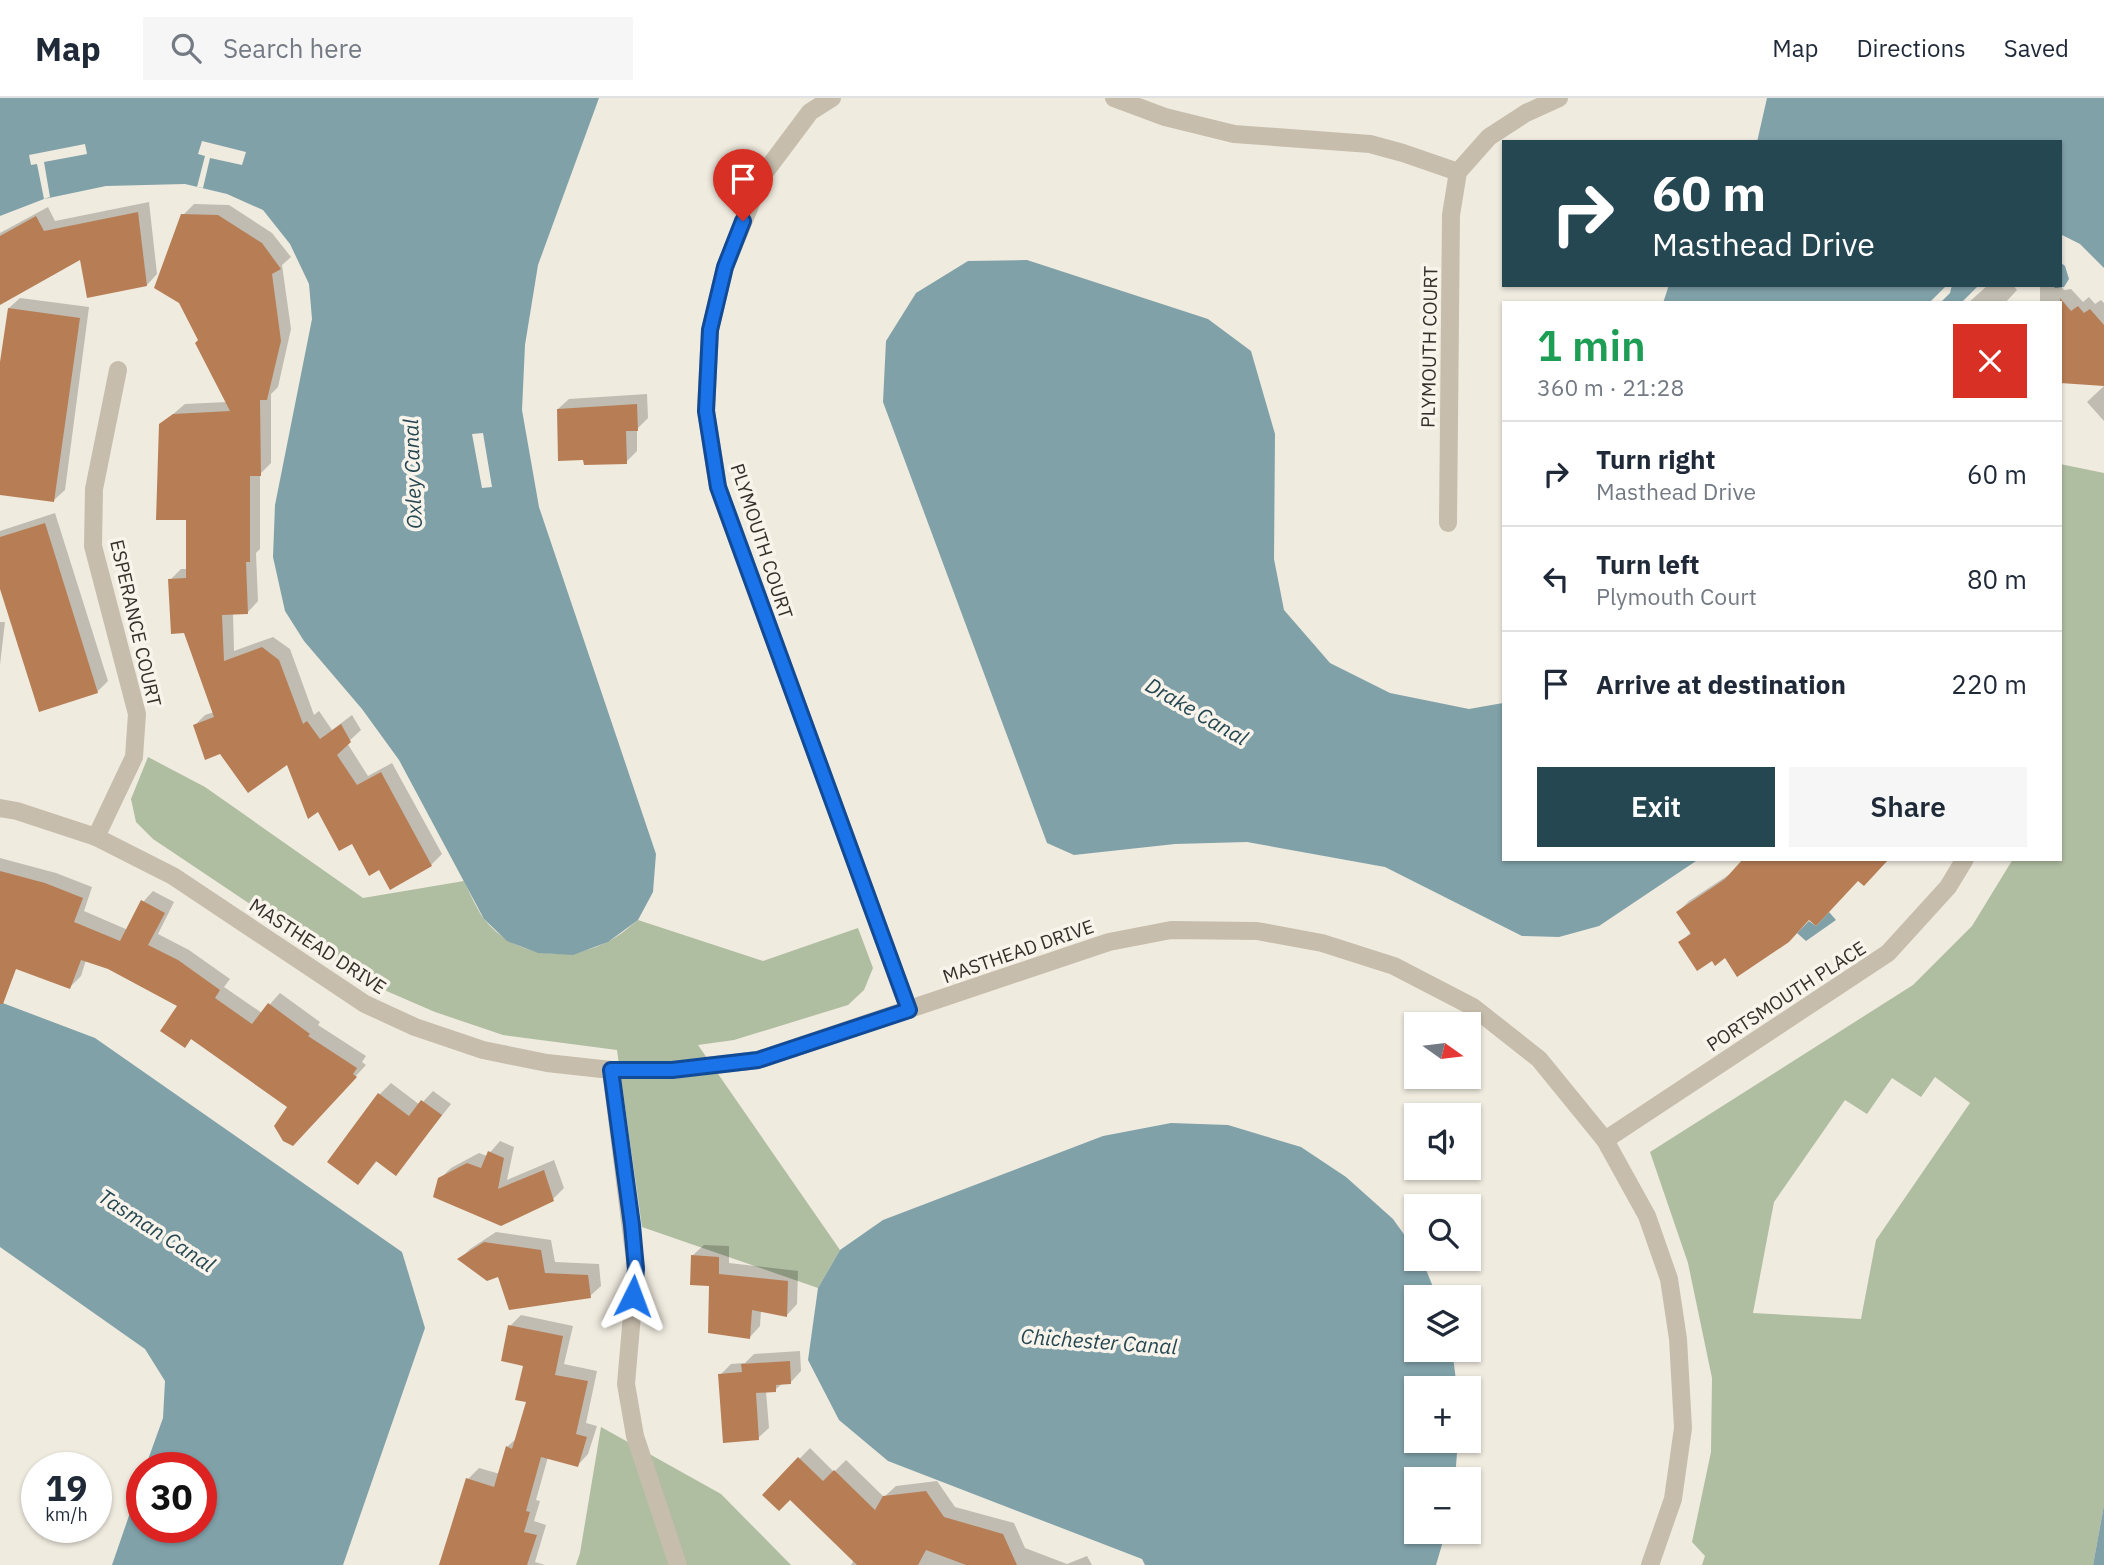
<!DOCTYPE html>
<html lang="en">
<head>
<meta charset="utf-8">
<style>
  body { margin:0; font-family:"IBM Plex Sans",sans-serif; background:#f6f6f7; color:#1f2937; height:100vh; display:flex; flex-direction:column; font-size:26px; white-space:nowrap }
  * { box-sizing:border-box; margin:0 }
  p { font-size:23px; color:#747a83 }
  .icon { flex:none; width:38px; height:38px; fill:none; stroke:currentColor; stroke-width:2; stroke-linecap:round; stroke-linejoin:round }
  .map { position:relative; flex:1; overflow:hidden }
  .drawer { position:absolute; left:1502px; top:203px; width:560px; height:560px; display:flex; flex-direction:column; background:#fff; border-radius:0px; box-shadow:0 2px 5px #0004 }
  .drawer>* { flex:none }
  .guide { position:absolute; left:1502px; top:42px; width:560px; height:147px; border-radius:0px; box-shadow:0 2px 5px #0004; background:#254752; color:#fff; overflow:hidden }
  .needle { width:46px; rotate:104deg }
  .controls { position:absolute; left:1404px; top:914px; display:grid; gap:14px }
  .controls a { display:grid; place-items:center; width:77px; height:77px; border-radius:0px; background:#fff; box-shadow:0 2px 5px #0004; font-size:35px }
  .speed { position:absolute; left:21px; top:1354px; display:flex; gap:14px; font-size:35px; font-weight:700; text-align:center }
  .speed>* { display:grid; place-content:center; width:91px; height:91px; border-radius:50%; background:#fff; box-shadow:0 2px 5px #0004; line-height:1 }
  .speed small { font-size:18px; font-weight:400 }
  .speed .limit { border:10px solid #d22; background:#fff; color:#111 }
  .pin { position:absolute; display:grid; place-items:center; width:60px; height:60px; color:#fff; margin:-72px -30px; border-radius:50% 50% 50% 0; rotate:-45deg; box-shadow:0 0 7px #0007 }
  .pin .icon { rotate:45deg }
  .me { position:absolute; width:77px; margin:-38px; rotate:3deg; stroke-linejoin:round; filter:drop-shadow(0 0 5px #0008) }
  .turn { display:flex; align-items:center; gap:24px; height:147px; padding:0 35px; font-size:32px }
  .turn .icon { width:91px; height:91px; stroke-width:2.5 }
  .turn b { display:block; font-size:49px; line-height:60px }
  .round { display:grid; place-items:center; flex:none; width:74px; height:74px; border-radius:0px; background:#f6f6f7 }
  .head { display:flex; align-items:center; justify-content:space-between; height:119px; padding:0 35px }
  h1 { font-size:42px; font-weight:600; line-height:52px; color:#1e9e55 }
  .cta { display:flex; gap:14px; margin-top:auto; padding:14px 35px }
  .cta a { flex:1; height:80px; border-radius:0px; background:#254752; color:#fff; font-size:28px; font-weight:600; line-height:80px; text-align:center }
  .cta a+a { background:#f6f6f7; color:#1f2937 }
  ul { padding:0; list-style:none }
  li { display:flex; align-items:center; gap:21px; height:105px; padding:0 35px; border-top:2px solid #e0e1e3 }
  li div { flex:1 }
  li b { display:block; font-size:26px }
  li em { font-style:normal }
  header { display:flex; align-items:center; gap:42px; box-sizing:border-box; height:98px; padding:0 35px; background:#fff; border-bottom:2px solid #e0e1e3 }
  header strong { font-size:33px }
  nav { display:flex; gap:38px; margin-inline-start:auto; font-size:24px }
  .search { width:490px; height:63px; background:#f6f6f7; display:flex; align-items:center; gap:18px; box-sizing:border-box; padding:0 24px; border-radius:0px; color:#747a83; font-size:26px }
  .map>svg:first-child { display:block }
  .green { fill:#afbda1; fill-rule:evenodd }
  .water { fill:#81a1a9 }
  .pier { fill:#f0ebdf }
  .shadow { fill:#0003 }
  .building { fill:#b77e56 }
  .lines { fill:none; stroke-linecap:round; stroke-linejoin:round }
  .minor { stroke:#c6bdac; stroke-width:18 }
  .tertiary { stroke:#c6bdac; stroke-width:18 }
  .route-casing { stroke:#114b97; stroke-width:18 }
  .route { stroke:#1a73e8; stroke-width:12 }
  .labels { text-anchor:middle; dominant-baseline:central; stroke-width:7; stroke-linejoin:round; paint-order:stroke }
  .street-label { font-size:19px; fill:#35302a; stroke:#f8f4eb }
  .water-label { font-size:21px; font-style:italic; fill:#254752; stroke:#f8f4eb }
</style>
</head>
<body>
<header>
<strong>Map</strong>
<div class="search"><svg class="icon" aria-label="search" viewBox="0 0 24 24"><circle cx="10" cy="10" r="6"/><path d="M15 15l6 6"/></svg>Search here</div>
<nav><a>Map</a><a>Directions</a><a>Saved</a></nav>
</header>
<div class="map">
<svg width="2104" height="1467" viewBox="0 0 2104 1467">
  <rect width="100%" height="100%" fill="#f0ebdf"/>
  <g class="green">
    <path d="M2060 366 2104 375V1407L2093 1467H1702L1705 1458 1692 1444 1711 1354 1712 1280 1688 1165 1650 1054 1913 887 1972 828 2013 761H2060ZM1935 979 1970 1005 1876 1142 1861 1221 1753 1215 1774 1104 1845 1002 1867 1016 1892 980 1921 999Z"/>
    <path d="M148 659 205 689 363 800 464 783C470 795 476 810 484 821 514 859 566 865 607 844 618 839 628 830 638 822L763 863 858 830 873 870 864 892 848 907 734 942 698 947 840 1152 818 1190 642 1129 617 952 503 937 435 914 368 885 153 741 136 724 131 701Z"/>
    <polygon points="601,1329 721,1396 791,1467 576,1467 580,1455"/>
  </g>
  <g class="water">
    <polygon points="0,0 599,0 538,167 525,247 522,312 539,409 656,756 653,794 638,822 608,844 573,857 538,855 507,843 484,821 399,662 362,611 304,543 285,513 273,459 275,407 312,221 309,186 290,146 263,112 227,96 185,86 106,88 44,101 0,118"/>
    <polygon points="1767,0 2104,0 2104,170 2080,146 2060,136 2060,44 1757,44"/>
    <polygon points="1027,162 1208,221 1251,253 1275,336 1274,461 1284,512 1330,565 1390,595 1469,611 1503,605 1503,761 1699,761 1599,828 1559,839 1522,838 1385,769 1247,744 1175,746 1074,757 1047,745 883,304 886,243 916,195 968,163"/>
    <polygon points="2060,164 2065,168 2069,181 2064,189 2055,190 2053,187 2060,187"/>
    <polygon points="1669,187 1947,187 1929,205 1663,205"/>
    <polygon points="1952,187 1979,187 1961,205 1940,205 1950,195"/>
    <polygon points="1829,814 1836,822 1806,843 1797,835 1809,823 1816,828"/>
    <polygon points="0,904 95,940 402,1154 425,1230 343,1467 112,1467 142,1380 142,1430 201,1430 201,1370 145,1370 163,1320 165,1283 145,1251 0,1149"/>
    <polygon points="1171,1025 1228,1027 1301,1049 1346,1079 1393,1121 1416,1153 1416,1160 1421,1160 1423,1164 1437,1199 1416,1199 1416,1251 1452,1251 1457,1290 1416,1290 1416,1342 1458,1342 1455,1381 1416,1381 1416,1433 1446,1433 1436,1467 1145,1467 1142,1461 888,1363 839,1322 808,1262 818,1190 840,1152 883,1122 1103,1038"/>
    <polygon points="2104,1407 2104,1467 2093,1467"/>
  </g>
  <g class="pier">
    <polygon points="202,43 246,54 242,67 210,60 203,90 197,89 205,58 198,56"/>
    <polygon points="85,46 87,56 44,64 50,99 44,101 37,66 31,67 29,57"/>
    <polygon points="483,335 492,389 482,390 472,336"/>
  </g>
  <g class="shadow">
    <polygon points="149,104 157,176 147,187 82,159 0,205 0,135 48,109 55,123"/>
    <polygon points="194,106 229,107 272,135 291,159 282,167 291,231 278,289 271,296 271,365 260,376 260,451 256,455 258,503 248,514 233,515 234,553 273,539 290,551 314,617 319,613 332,632 352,617 361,632 347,645 368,678 392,665 442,756 431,767 380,770 318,711 288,664 220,654 195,627 205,617 214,614 170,482 181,471 188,471 188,421 160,327 185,306 227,304 200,242 183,117"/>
    <polygon points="1988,187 2013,187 2017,192 2005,205 1968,205"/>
    <polygon points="2040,187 2060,187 2064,192 2071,191 2083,204 2089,199 2095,206 2101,202 2104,205 2104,286 2060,284 2060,205 2040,205"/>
    <polygon points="20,200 89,209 65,392 54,402 0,395 0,277 9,210"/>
    <polygon points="2104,288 2104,323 2087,304"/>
    <polygon points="647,296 648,320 637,331 637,353 626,364 558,311 569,301"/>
    <polygon points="55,415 108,583 97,594 0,485 0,433"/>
    <polygon points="0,524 5,524 0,567"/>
    <polygon points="0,760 56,775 92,789 84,813 128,832 143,804 153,793 174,804 158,836 189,852 230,881 224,889 262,915 280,895 320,924 318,927 366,958 362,964 366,967 303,1035 289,1009 192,940 185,948 180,907 109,870 86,862 81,878 70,889 16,869 0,866"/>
    <polygon points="1736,772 1859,781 1809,821 1726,858 1712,861 1680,845 1691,834 1678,814 1689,803"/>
    <polygon points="391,985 420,1007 433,993 451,1006 396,1076 378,1062 358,1085 329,1064 380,996"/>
    <polygon points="500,1043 514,1049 507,1082 554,1062 564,1090 553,1101 440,1081 451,1070 479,1055 487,1058"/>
    <polygon points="496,1134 551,1142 555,1164 599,1166 601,1188 590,1198 499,1176 460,1161 470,1151"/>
    <polygon points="704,1147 729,1148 729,1165 798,1173 797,1206 787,1217 761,1212 760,1228 750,1239 710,1187 693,1157"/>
    <polygon points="521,1217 573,1228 564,1266 597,1273 586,1325 597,1328 588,1356 578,1367 548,1359 536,1402 540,1403 534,1423 546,1427 535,1464 545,1467 439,1467 468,1381 479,1370 500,1376 507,1349 518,1339 528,1303 525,1266 510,1228"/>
    <polygon points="800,1253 801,1273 791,1284 783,1285 775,1292 766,1293 769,1330 758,1340 720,1277 731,1266 745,1265 754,1256"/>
    <polygon points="810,1350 834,1374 846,1362 884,1399 896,1388 937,1383 955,1409 1014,1425 1025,1450 1067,1466 1087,1458 1092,1467 851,1467 854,1462 790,1400 764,1397"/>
  </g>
  <g class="building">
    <polygon points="138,114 147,188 87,200 80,162 0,207 0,138 36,118 44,133"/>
    <polygon points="181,116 218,117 262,145 281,171 272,176 281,243 267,302 260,302 261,378 250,378 250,464 246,464 248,516 222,517 224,563 262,549 279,562 303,626 307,623 320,641 341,626 351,644 337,657 357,687 381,674 432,768 390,792 379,772 369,778 352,746 339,753 318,714 308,721 287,667 248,695 220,656 205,662 193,627 214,619 184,535 171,536 168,481 186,480 186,422 156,422 159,326 173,316 230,313 195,245 198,242 179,205 154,190"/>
    <polygon points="2060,200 2071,213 2078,208 2084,215 2090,211 2104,227 2104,288 2060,285"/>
    <polygon points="8,210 80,220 54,404 0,397 0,264"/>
    <polygon points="637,306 638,333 626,333 627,366 584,367 583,362 558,363 557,311"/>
    <polygon points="45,425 98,595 39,614 0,491 0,439"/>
    <polygon points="1743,761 1889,761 1864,788 1858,783 1816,828 1809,822 1789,844 1737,879 1725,860 1715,868 1712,863 1697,873 1678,844 1691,836 1676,814 1725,781"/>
    <polygon points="0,773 45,785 83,800 74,824 120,843 141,802 165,815 148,847 178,862 220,892 215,900 252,926 268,905 310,936 308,938 357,970 353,976 357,979 293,1048 283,1043 274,1028 287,1009 191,941 185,950 160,933 177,908 108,871 81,862 70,891 16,871 3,906 0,906"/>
    <polygon points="378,995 409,1018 421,1002 442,1017 396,1078 376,1063 358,1087 327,1064"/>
    <polygon points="488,1053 504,1060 498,1091 544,1072 554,1103 501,1128 433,1099 438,1080 467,1065 481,1070"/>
    <polygon points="484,1144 541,1152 545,1175 588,1177 591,1200 509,1212 498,1179 487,1183 457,1161"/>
    <polygon points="691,1157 719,1159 719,1176 788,1183 787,1219 752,1212 750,1241 708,1235 709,1188 690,1187"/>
    <polygon points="508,1227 563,1238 555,1277 588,1283 576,1336 587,1339 578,1369 541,1359 526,1413 530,1414 524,1434 537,1437 527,1467 439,1467 466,1380 494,1389 506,1348 512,1351 526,1304 515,1302 523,1268 501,1263"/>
    <polygon points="790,1263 791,1286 776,1287 776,1294 756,1295 759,1342 723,1345 718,1276 742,1274 741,1266"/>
    <polygon points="798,1359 823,1383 834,1372 875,1412 883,1398 926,1393 944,1419 1003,1436 1017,1467 966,1467 926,1452 918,1467 857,1467 790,1402 779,1413 762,1397"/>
  </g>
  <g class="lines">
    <g class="minor">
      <polyline points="832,0 810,14 762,78 725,169 710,232 706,313 718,389 909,912"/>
      <polyline points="1114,0 1165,19 1234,36 1370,46 1403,55 1458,74"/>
      <polyline points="1448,425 1451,117 1458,74 1489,39 1526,15 1559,0"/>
      <polyline points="96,739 134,659 137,616 93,448 94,391 118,272"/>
      <polyline points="611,972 636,1171 626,1286 635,1338 678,1467"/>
      <polyline points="1605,1042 1888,855 1948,789 1965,761"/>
    </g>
    <polyline class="tertiary" points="0,710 17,713 96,739 173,778 365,906 415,929 483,952 547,965 611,972 672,972 758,962 1109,844 1171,832 1257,833 1322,845 1394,868 1473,909 1539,961 1605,1042 1647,1118 1669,1181 1678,1241 1683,1330 1673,1401 1650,1467"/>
  </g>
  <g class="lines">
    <defs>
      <polyline id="route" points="633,1198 636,1171 632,1127 611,972 672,972 758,962 909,912 718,389 706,313 710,232 725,169 743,123"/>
    </defs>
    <use href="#route" class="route-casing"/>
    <use href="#route" class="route"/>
  </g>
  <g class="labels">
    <g class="street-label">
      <text transform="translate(1429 249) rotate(-89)">PLYMOUTH COURT</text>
      <text transform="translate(762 443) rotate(72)">PLYMOUTH COURT</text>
      <text transform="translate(136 525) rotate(77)">ESPERANCE COURT</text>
      <text transform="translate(318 848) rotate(33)">MASTHEAD DRIVE</text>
      <text transform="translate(1018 853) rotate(-19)">MASTHEAD DRIVE</text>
      <text transform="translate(1786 898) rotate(-33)">PORTSMOUTH PLACE</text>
    </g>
    <g class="water-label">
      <text transform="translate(412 376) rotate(-92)">Oxley Canal</text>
      <text transform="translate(1197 613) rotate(30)">Drake Canal</text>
      <text transform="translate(157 1132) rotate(33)">Tasman Canal</text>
      <text transform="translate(1099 1243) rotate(4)">Chichester Canal</text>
    </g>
  </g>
</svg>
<div class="controls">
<a><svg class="needle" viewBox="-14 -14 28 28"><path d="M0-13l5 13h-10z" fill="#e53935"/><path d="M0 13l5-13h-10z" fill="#747a83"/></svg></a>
<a><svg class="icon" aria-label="sound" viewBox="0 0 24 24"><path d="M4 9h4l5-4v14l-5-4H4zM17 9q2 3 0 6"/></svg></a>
<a><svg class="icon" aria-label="search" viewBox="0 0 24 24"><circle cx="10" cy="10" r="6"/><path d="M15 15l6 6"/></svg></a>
<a><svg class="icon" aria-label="layers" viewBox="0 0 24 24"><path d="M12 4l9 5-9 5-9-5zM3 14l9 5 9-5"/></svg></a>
<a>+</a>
<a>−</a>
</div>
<div class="speed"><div>19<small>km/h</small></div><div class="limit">30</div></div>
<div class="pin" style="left:743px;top:123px;background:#d93025"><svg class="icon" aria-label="arrive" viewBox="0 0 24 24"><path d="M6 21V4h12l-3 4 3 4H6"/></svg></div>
<svg class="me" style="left:633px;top:1198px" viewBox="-20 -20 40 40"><path d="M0-17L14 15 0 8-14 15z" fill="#1a73e8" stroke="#fff" stroke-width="4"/></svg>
<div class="guide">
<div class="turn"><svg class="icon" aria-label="right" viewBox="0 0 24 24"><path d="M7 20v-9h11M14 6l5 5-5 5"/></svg><div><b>60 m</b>Masthead Drive</div></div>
</div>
<section class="drawer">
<div class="head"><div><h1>1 min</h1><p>360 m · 21:28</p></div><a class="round" style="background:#d93025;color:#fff"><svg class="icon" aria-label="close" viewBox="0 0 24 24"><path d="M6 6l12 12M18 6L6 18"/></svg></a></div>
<ul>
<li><svg class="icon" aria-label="right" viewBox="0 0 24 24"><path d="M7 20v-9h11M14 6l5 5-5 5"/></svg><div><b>Turn right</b><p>Masthead Drive</p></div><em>60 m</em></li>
<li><svg class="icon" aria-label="left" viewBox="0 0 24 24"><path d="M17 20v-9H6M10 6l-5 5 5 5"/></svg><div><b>Turn left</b><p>Plymouth Court</p></div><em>80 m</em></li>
<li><svg class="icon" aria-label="arrive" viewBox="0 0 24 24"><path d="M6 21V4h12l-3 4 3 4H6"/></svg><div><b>Arrive at destination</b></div><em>220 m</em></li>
</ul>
<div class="cta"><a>Exit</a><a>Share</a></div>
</section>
</div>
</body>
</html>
